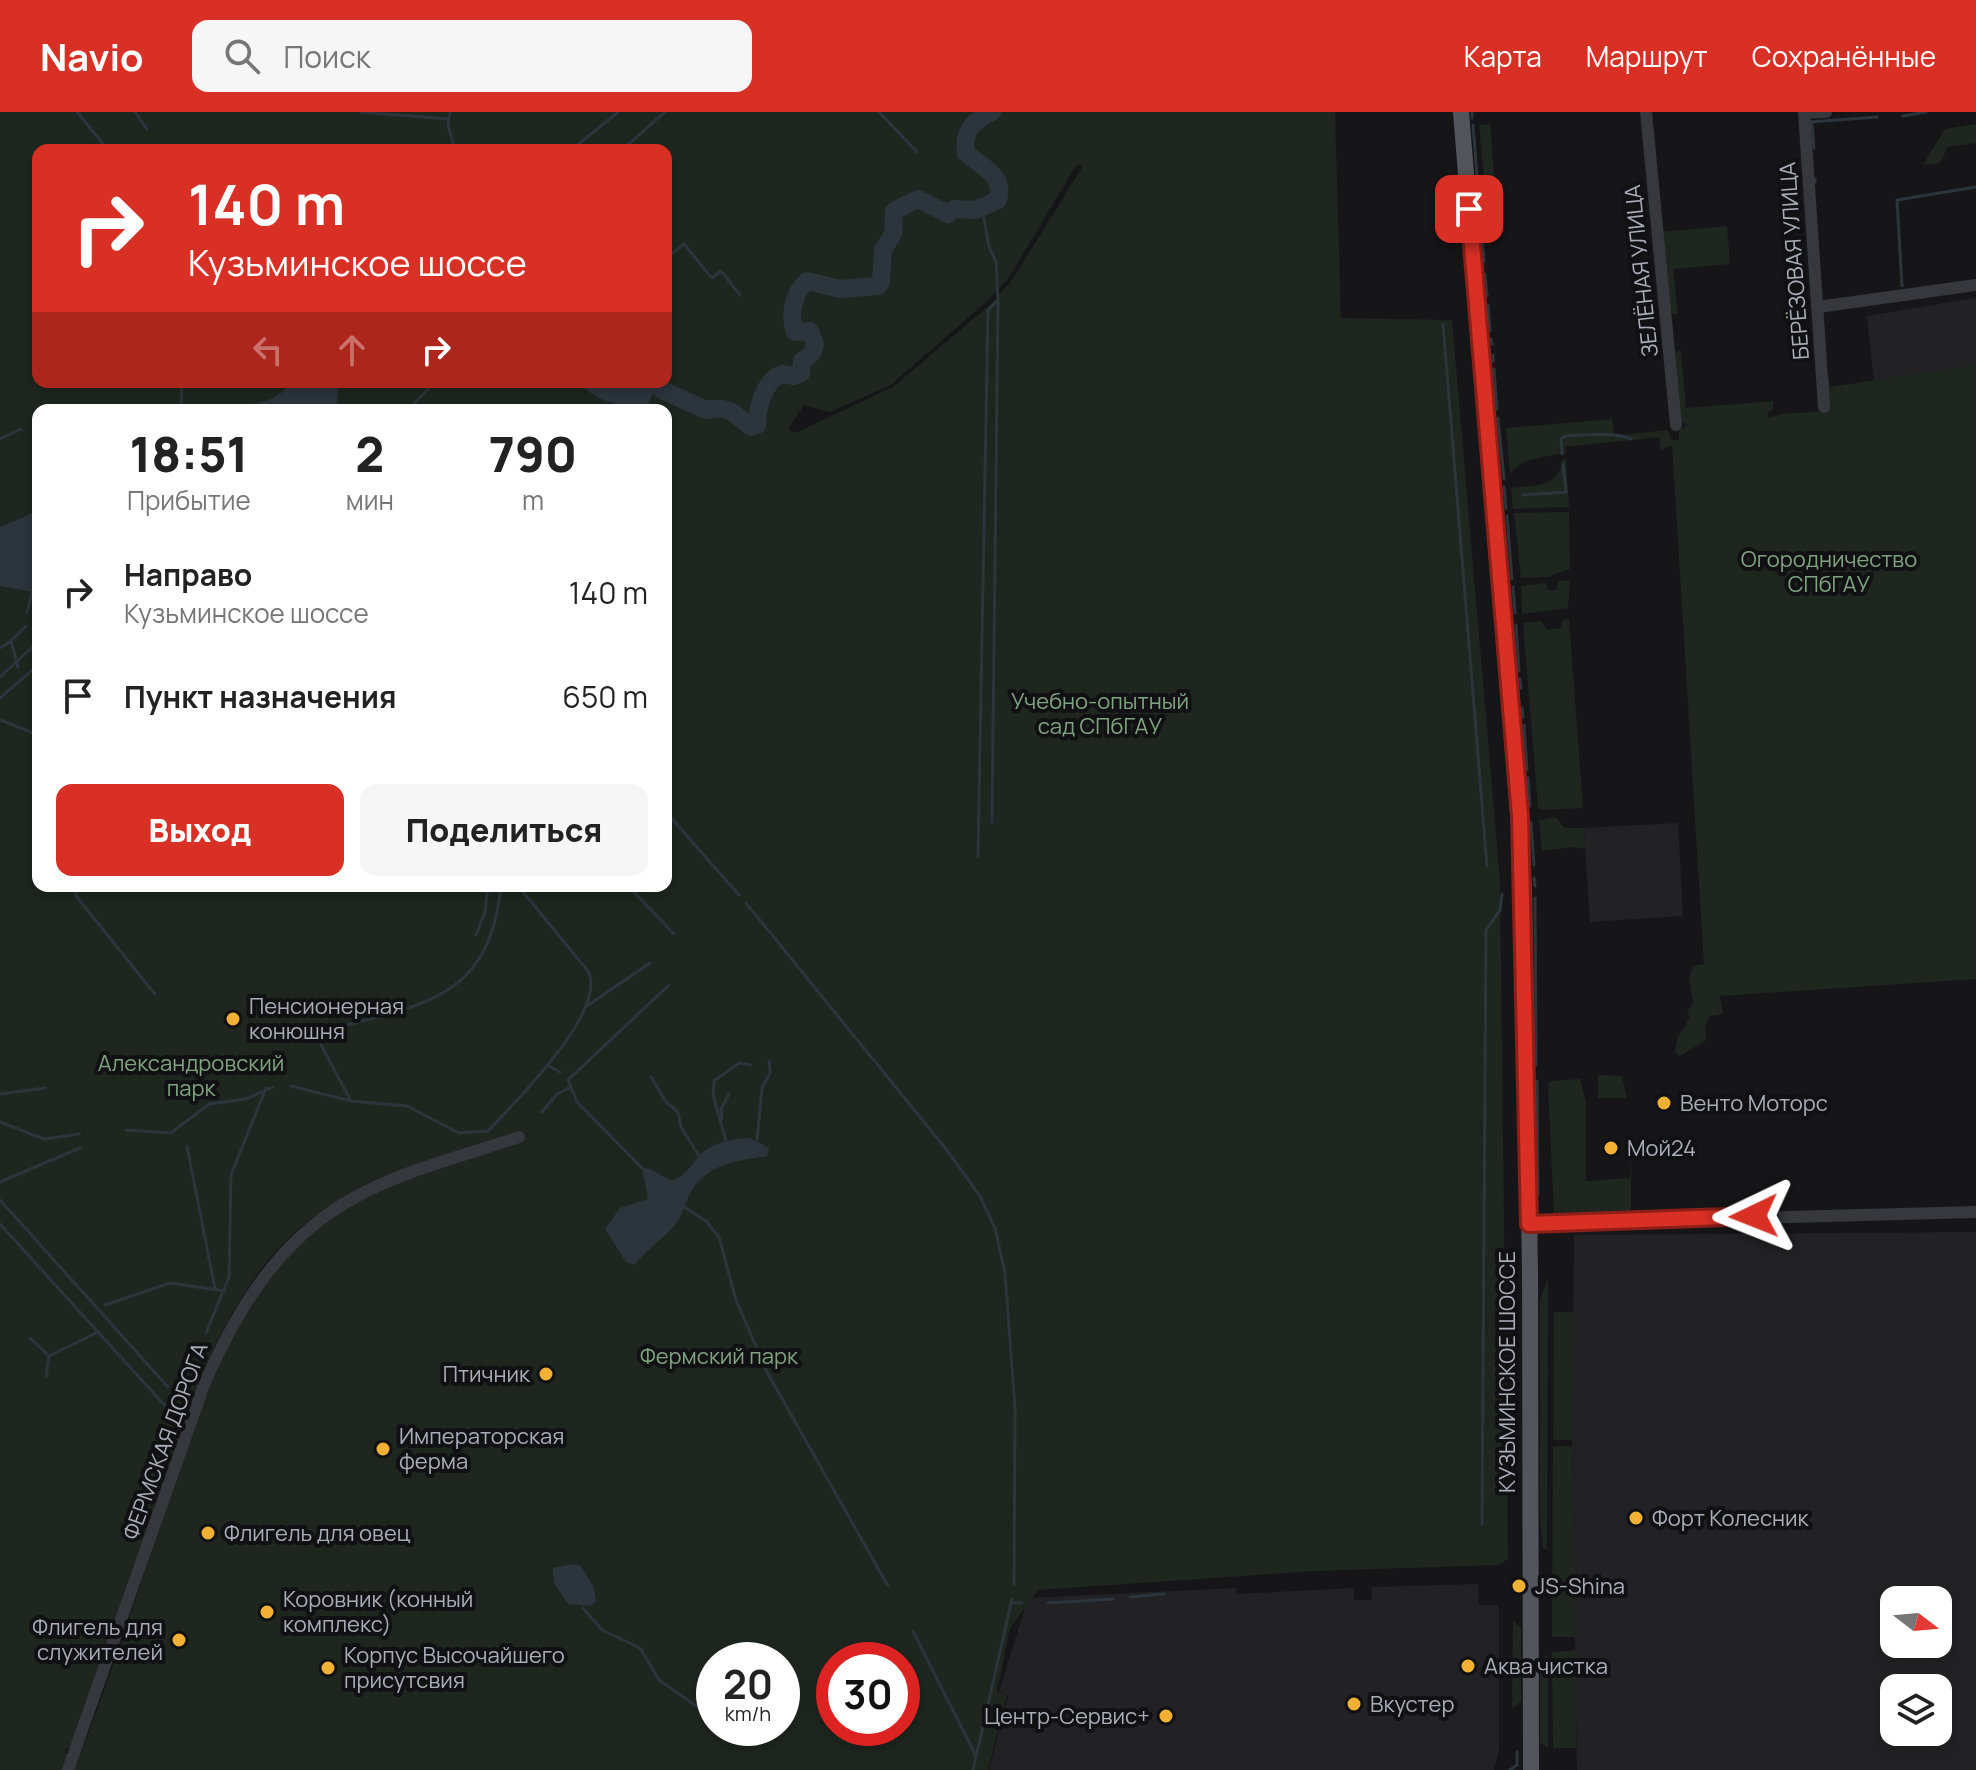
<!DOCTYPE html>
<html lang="ru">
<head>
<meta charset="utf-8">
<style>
  body { margin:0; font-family:Manrope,sans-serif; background:#f6f6f6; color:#222; height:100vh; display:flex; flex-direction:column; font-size:30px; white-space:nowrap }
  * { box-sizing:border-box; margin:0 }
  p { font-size:26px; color:#767676 }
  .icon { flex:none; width:44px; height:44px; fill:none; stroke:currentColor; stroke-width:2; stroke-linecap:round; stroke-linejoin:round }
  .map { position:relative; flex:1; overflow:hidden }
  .panel { position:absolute; left:32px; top:292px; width:640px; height:488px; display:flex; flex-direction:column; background:#fff; border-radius:16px; box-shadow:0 4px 12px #0003 }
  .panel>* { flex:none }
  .guide { position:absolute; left:32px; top:32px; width:640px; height:244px; border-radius:16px; box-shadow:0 4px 12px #0003; background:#d93025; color:#fff; overflow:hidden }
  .needle { width:52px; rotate:106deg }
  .tools { position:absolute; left:1880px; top:1474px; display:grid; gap:16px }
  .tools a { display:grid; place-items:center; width:72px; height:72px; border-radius:16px; background:#fff; box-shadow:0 4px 12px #0003; font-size:40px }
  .speed { position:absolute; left:696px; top:1530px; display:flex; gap:16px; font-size:40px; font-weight:700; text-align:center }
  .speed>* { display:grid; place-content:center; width:104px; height:104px; border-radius:50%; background:#fff; box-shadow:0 4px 12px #0003; line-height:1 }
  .speed small { font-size:20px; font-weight:400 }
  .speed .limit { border:12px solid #d22; background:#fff; color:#111 }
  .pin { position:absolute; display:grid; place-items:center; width:68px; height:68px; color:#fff; margin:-34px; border-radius:16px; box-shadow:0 4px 12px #0006 }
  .me { position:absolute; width:88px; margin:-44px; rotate:268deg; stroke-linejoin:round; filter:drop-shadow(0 0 6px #0008) }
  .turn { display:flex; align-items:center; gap:28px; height:168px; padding:0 24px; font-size:36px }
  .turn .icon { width:104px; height:104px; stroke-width:2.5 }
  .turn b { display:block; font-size:56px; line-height:68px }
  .lanes { display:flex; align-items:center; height:76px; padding:0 24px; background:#0003; justify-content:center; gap:40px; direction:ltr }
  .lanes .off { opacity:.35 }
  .eta { display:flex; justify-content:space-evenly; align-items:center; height:136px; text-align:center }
  .eta b { font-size:48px; font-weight:800; line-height:56px }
  .action { display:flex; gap:16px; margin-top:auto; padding:16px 24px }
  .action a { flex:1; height:92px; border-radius:16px; background:#d93025; color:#fff; font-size:32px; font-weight:800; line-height:92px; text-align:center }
  .action a+a { background:#f6f6f6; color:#222 }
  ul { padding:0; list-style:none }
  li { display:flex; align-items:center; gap:24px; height:104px; padding:0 24px }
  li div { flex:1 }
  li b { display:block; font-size:30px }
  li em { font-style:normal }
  header { display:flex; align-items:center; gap:48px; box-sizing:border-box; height:112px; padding:0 40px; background:#d93025; color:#fff }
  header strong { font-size:38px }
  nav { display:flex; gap:44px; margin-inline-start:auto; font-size:28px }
  .search { width:560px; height:72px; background:#f6f6f6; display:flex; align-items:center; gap:20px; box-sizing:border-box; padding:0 28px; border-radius:16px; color:#767676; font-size:30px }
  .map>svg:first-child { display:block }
  .built { fill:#222225; fill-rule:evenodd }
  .green { fill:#1e261f; fill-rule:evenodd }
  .water { fill:#2c353c }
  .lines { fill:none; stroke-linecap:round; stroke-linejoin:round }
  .stream { stroke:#2c353c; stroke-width:3 }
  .river { stroke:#2c353c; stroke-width:18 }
  .minor { stroke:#37383d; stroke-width:12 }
  .major { stroke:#53555c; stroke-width:16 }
  .route-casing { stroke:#8d1f18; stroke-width:20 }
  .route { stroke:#d93025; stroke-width:14 }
  .poi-dot { fill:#f2b134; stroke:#111113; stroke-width:3 }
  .labels { text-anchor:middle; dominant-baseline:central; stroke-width:8; stroke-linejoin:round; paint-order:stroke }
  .street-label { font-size:22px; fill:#a8adb8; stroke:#111113 }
  .park-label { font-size:22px; fill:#7fa381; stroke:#111113 }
  .poi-label { font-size:22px; fill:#a8adb8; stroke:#111113; text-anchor:start }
</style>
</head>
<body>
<header>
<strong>Navio</strong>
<div class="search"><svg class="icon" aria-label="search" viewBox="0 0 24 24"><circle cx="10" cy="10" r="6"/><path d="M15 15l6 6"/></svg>Поиск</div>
<nav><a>Карта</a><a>Маршрут</a><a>Сохранённые</a></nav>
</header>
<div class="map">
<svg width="1976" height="1658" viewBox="0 0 1976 1658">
  <rect width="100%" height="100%" fill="#161618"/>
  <g class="built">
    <polygon points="1976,186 1976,253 1874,270 1867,204"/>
    <polygon points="1678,711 1683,804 1590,810 1584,716"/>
    <path d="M1976 1120V1658H1577L1572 1328 1574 1123ZM1894 1488H1938V1532H1894ZM1894 1576H1938V1620H1894Z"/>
    <polygon points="1478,1472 1479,1493 1499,1493 1499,1638 1494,1658 989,1658 1008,1583 999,1580 1028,1486 1236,1476 1237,1482 1354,1476 1354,1488 1371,1488 1372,1475"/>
  </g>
  <g class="green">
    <path d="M0 0H1335L1341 206 1452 208 1500 768 1508 1447 1499 1453 1315 1459 1038 1478 1010 1516 997 1580 1007 1583 988 1658H74C110 1569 139 1475 171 1383 207 1278 239 1175 332 1105 378 1071 440 1057 494 1039L493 1030C440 1050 384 1068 334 1093 271 1125 231 1197 204 1258L72 1636H67L65 1641 69 1642 63 1658H0ZM38 38H666V270H38ZM1077 52 1083 54 1012 168 991 192 893 275 795 321 788 317 804 293 830 300 891 273 987 189 1008 167ZM38 298H666V774H38ZM714 1548H782V1616H714ZM834 1548H902V1616H834Z"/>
    <polygon points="1490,12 1495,76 1485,77 1479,13"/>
    <polygon points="1976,12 1976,31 1948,35 1940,51 1923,53 1945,17"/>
    <polygon points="1727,114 1730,152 1673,157 1678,202 1669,202 1659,120"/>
    <path d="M1681 238 1686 296 1773 289V298L1767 300 1769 306 1782 302 1827 299 1826 265H1829L1830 275 1976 253V867L1720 884 1723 902 1710 904 1705 914 1706 928 1680 944 1675 941 1678 924 1690 906 1687 899 1693 890 1689 867 1693 854 1704 852 1672 333 1661 338 1659 325 1565 335 1566 341C1545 345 1524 345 1510 361L1506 316 1612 307 1615 324 1667 318 1672 328H1679V318L1688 313 1680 309 1673 241Z"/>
    <path d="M1566 347 1569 395 1513 397 1511 376C1535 373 1559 376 1562 348Z"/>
    <polygon points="1569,400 1570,457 1547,465 1521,466 1514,401"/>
    <polygon points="1558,469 1570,469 1568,496 1522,502 1521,474 1545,471 1548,478 1556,478"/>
    <polygon points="1569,506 1583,696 1542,698 1538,696 1523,511 1542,509 1547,518 1561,516 1563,508"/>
    <polygon points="1555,705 1565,716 1584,716 1585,737 1573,735 1542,739 1539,708"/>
    <polygon points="1598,963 1622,964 1627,986 1598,986"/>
    <polygon points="1580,967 1586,990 1586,1069 1630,1066 1631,1040 1631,1101 1554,1103 1548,972 1551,969"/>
    <polygon points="1548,1166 1547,1437 1543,1437 1540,1404 1540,1188"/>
    <polygon points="1554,1200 1575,1200 1572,1328 1553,1328"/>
    <polygon points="1553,1334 1572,1334 1576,1525 1552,1525"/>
    <polygon points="1513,1508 1521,1516 1521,1589 1512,1597"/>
    <polygon points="1576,1538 1576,1636 1553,1636 1552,1540"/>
    <polygon points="1548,1542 1548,1636 1540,1631 1540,1550"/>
  </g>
  <g class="water">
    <path d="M289 270H339L336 298H231C250 290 279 293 289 270Z"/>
    <path d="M577 270H658L647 295C617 294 600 291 577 270Z"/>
    <polygon points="38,399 38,481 0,474 0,415"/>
    <path d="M750 1026 769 1036 767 1044C737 1049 708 1051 691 1080 684 1091 683 1104 674 1114 661 1129 646 1138 634 1153L626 1150 605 1117 620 1096 648 1087 642 1056 650 1057 672 1069C687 1063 690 1054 700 1043 712 1030 734 1027 750 1026Z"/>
    <polygon points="573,1452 581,1454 594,1475 596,1489 591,1494 568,1492 554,1471 553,1456"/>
  </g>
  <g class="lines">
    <g class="stream">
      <polyline points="77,0 108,38"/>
      <polyline points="135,0 147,17"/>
      <polyline points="361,0 448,7"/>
      <polyline points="450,0 448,13 455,38"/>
      <polyline points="879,0 917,40"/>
      <polyline points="1472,0 1472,6"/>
      <polyline points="1903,4 1926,0"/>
      <polyline points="1810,10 1877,5"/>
      <polyline points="1812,12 1814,36"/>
      <polyline points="1473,13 1478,76"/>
      <polyline points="571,38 618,0"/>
      <polyline points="622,38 665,0"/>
      <polyline points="1815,67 1815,70"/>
      <polyline points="1479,87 1484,150"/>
      <polyline points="982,95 989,135 996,149 998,188 992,710"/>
      <polyline points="666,146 684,132 712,166 721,159 740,183"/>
      <polyline points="1485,162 1487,184"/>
      <polyline points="1902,174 1897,88 1976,75"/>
      <polyline points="1488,193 1490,219"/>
      <polyline points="1443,212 1487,754"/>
      <polyline points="1491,227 1492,232"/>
      <polyline points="1493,243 1493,249"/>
      <polyline points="1494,257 1497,297"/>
      <polyline points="181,298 182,270"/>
      <polyline points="408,298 432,273"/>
      <polyline points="1498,306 1504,367"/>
      <polyline points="0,327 21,317"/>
      <path d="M1562 342 1561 327 1565 324C1585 323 1616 320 1631 327"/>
      <polyline points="1504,375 1506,396"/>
      <polyline points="1523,383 1566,380 1563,352"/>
      <polyline points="1507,404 1512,467"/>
      <polyline points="1513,475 1515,501"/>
      <polyline points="27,501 32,480"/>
      <polyline points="1516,513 1519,559"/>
      <polyline points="0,536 10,530"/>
      <polyline points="18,555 11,529 26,514"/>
      <polyline points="0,565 38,530"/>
      <polyline points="1520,567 1521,576"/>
      <polyline points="0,586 38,553"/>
      <polyline points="1522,596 1523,605"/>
      <polyline points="0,608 38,623"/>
      <polyline points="1524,613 1527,658"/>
      <polyline points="1528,666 1530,694"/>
      <polyline points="666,700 739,783"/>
      <polyline points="1531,710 1534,753"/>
      <polyline points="978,745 988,198 997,189"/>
      <polyline points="1534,766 1535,774"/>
      <polyline points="75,774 76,784 155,882"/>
      <polyline points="628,774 674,822"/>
      <polyline points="1535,786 1536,953"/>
      <polyline points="746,791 946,1037 980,1084 995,1116 1005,1161 1015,1296 1014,1472"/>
      <polyline points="476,823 485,800 488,774"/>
      <polyline points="587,894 650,851"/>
      <path d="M325 919C418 892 489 892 501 774"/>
      <polyline points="321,933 351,989"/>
      <polyline points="549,954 560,960"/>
      <polyline points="651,965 666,990 678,1000 681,1015 699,1044"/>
      <polyline points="1537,969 1538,1082"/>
      <path d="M291 974 351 989 407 994 459 1021 488 1019C514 991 609 898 588 859L518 774"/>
      <polyline points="0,982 45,976"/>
      <polyline points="542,1000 557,982 569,976"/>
      <polyline points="722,1008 721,997 729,982"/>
      <polyline points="0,1010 44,1027 79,1022"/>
      <polyline points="126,1018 171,1021 209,992 246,987 273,975"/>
      <polyline points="757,1028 762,976 770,961 769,949"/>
      <polyline points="726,1029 713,983 714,969 739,951 751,953"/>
      <polyline points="187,1034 215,1177"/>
      <polyline points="642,1056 577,990 568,968 669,873"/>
      <polyline points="0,1070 80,1036"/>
      <polyline points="0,1088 168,1275"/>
      <polyline points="684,1095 706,1109 719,1125 736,1188 767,1260 888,1474"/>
      <polyline points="0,1112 167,1296"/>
      <polyline points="105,1193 170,1171 225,1179"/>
      <polyline points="206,1221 229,1165 231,1063 266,976"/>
      <polyline points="30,1226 49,1244"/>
      <polyline points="46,1265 49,1244 98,1220"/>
      <polyline points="1482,1412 1486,818 1500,798 1502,782"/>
      <polyline points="1130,1485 1164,1482"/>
      <polyline points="1011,1491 1022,1491"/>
      <polyline points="1048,1491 1113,1487"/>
      <polyline points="583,1496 602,1518 640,1536 659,1568 699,1596"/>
      <polyline points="913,1519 976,1644"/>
      <polyline points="973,1658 1012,1487"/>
      <polyline points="1510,1658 1517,1653 1517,1640"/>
    </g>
    <path class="river" d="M662 278 706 298C730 294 731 299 751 315L757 313C757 297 764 268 782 262L794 264 801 261 802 249 812 241 815 233 810 219 795 220C789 203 793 181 807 169L840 177 878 174 881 170 883 138 893 122 894 99 918 87 948 102 954 97 976 98 998 88C1005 63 983 56 966 41 963 18 972 10 992 0"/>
    <g class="minor">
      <polyline points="1646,0 1676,313"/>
      <polyline points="1804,0 1824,295"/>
      <polyline points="1804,1 1826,0"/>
      <polyline points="1818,195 1976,173"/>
      <polyline points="1529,1112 1976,1100"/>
      <path d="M68 1658 204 1273C240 1190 285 1118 369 1078 416 1055 470 1042 519 1025"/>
    </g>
    <polyline class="major" points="1461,0 1524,775 1530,1161 1531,1658"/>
  </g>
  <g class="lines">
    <defs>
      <polyline id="route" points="1469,97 1520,703 1529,1112 1754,1104"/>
    </defs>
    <use href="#route" class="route-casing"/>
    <use href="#route" class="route"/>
  </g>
  <g class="poi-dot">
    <circle cx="233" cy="907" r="8"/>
    <circle cx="1664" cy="991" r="8"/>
    <circle cx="1611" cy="1036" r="8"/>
    <circle cx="546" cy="1262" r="8"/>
    <circle cx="383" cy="1337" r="8"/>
    <circle cx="1636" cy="1406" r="8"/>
    <circle cx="208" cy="1421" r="8"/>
    <circle cx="1519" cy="1474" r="8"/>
    <circle cx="267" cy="1500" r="8"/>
    <circle cx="179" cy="1528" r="8"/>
    <circle cx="1468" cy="1554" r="8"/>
    <circle cx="328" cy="1556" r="8"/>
    <circle cx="1354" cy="1592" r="8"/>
    <circle cx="1166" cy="1604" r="8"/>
  </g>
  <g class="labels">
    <g class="street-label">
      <text transform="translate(1794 149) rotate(-94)">БЕРЁЗОВАЯ УЛИЦА</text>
      <text transform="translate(1641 159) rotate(-96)">ЗЕЛЁНАЯ УЛИЦА</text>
      <text transform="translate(1507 1260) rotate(-90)">КУЗЬМИНСКОЕ ШОССЕ</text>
      <text transform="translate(165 1329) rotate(-70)">ФЕРМСКАЯ ДОРОГА</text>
    </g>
    <g class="park-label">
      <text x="1829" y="447">Огородничество<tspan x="1829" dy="25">СПбГАУ</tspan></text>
      <text x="1100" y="589">Учебно-опытный<tspan x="1100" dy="25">сад СПбГАУ</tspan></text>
      <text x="191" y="951">Александровский<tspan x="191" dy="25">парк</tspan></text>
      <text x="719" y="1244">Фермский парк</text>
    </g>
    <g class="poi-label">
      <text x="249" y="894">Пенсионерная<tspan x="249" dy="25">конюшня</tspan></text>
      <text x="1680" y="991">Венто Моторс</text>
      <text x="1627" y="1036">Мой24</text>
      <text x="530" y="1262" text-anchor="end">Птичник</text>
      <text x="399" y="1324">Императорская<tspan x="399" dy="25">ферма</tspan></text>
      <text x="1652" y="1406">Форт Колесник</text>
      <text x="224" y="1421">Флигель для овец</text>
      <text x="1535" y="1474">JS-Shina</text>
      <text x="283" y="1487">Коровник (конный<tspan x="283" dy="25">комплекс)</tspan></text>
      <text x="163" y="1515" text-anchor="end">Флигель для<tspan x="163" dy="25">служителей</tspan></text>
      <text x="344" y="1543">Корпус Высочайшего<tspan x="344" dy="25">присутсвия</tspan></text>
      <text x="1484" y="1554">Аква чистка</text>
      <text x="1370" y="1592">Вкустер</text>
      <text x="1150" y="1604" text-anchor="end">Центр-Сервис+</text>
    </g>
  </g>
</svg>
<div class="tools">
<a><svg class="needle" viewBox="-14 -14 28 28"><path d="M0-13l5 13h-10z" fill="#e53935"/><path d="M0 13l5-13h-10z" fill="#767676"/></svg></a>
<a><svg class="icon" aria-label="layers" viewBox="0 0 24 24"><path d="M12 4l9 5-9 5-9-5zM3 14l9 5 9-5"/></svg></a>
</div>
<div class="speed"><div>20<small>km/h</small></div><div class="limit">30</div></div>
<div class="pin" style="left:1469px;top:97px;background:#d93025"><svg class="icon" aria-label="arrive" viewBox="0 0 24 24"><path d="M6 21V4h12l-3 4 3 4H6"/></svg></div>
<svg class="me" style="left:1754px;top:1104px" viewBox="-20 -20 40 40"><path d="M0-17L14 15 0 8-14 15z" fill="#d93025" stroke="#fff" stroke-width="4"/></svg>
<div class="guide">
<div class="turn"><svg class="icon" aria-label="right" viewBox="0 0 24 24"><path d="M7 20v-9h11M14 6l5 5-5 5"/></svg><div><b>140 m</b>Кузьминское шоссе</div></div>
<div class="lanes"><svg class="icon off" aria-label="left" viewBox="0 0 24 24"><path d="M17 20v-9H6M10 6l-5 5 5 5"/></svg><svg class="icon off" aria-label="ahead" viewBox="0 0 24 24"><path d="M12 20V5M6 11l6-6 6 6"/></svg><svg class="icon" aria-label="right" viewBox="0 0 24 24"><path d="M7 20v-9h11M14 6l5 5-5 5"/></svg></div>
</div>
<section class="panel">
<div class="eta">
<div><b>18:51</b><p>Прибытие</p></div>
<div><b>2</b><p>мин</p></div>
<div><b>790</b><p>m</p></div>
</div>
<ul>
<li><svg class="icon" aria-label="right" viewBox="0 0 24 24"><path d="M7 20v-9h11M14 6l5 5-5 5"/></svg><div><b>Направо</b><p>Кузьминское шоссе</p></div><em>140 m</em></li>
<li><svg class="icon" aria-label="arrive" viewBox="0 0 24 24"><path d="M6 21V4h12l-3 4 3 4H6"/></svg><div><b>Пункт назначения</b></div><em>650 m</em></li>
</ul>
<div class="action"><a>Выход</a><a>Поделиться</a></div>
</section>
</div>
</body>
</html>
